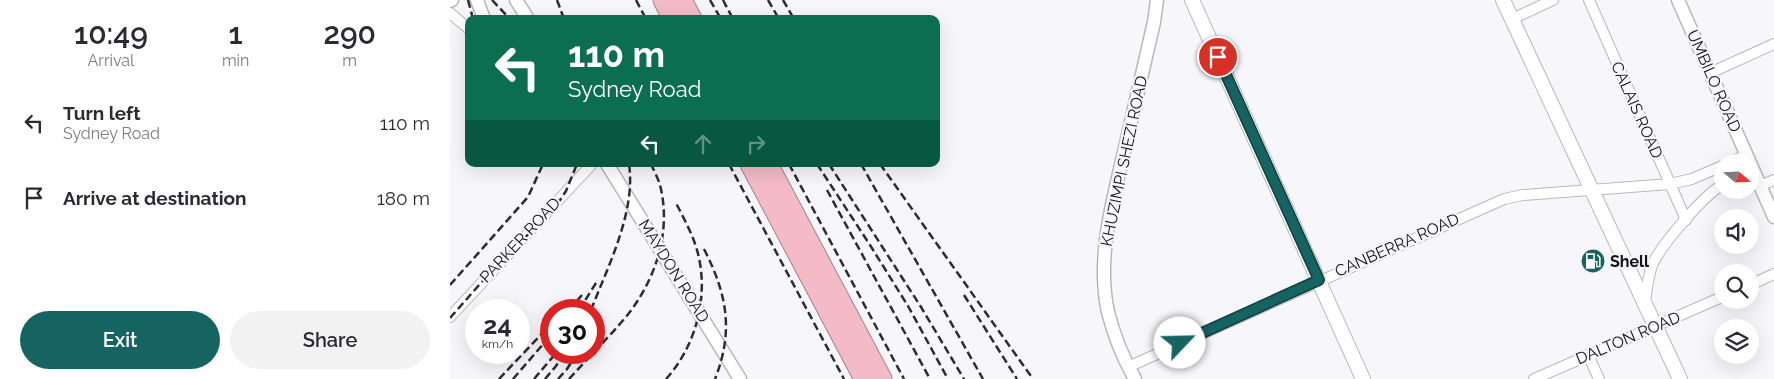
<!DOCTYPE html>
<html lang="en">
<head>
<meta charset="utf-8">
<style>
  body { margin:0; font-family:Raleway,sans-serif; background:#f2f2f3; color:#2b2b33; height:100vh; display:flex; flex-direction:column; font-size:19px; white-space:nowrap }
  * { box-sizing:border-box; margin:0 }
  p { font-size:16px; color:#7c7c81 }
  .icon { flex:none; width:28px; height:28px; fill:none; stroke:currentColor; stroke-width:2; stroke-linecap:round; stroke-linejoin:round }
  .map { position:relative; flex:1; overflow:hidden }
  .drawer { display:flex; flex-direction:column; background:#fff; width:450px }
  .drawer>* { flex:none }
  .guide { position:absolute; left:15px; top:15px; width:475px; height:152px; border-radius:10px; box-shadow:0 5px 20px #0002; background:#0b6e4f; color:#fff; overflow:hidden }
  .needle { width:32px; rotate:109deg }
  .buttons { position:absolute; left:1264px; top:154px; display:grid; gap:10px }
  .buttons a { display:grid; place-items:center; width:45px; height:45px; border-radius:50%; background:#fff; box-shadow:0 5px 20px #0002; font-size:25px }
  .speed { position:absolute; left:15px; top:299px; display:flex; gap:10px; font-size:25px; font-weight:700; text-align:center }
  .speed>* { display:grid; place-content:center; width:65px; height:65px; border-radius:50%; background:#fff; box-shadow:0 5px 20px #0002; line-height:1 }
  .speed small { font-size:12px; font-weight:400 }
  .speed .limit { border:8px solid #d22; background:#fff; color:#111 }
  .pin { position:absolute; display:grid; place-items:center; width:42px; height:42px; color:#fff; margin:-21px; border:2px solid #fff; border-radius:50%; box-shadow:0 1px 5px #0007 }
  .me { position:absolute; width:55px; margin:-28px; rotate:66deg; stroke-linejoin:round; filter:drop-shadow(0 0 4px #0008) }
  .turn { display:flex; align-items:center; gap:18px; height:105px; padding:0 20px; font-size:22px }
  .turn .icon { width:65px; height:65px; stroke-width:2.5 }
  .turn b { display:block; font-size:35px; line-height:42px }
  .lanes { display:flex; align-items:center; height:48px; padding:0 20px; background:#0003; justify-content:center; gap:25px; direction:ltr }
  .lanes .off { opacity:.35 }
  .eta { display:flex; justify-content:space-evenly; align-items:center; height:85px; text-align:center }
  .eta b { font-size:30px; font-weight:600; line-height:35px }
  .action { display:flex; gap:10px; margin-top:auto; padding:10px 20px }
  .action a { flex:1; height:58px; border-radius:30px; background:#166461; color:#fff; font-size:20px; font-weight:600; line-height:58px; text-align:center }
  .action a+a { background:#f2f2f3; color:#2b2b33 }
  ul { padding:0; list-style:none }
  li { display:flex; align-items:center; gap:15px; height:75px; padding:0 20px }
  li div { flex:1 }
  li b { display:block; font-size:19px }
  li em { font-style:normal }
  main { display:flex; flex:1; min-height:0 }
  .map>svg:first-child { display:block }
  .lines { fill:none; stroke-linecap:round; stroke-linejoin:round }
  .minor-casing { stroke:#b8b8bc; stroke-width:12 }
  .tertiary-casing { stroke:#b8b8bc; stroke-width:15 }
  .secondary-casing { stroke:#b8b8bc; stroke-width:16 }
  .motorway-casing { stroke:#a68188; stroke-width:21 }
  .minor { stroke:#fff; stroke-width:10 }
  .tertiary { stroke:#fff; stroke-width:12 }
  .secondary { stroke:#fff; stroke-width:14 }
  .motorway { stroke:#f4bbc6; stroke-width:19 }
  .rail { stroke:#2d2d30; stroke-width:2.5; stroke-dasharray:8 4; stroke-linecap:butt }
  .route-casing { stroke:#0e413f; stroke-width:12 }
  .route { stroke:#166461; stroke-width:9 }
  .labels { text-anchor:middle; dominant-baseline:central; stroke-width:4.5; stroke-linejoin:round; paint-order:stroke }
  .street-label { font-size:16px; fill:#141416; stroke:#f6f6fb }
  .poi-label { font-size:16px; font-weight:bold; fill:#141416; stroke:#f6f6fb; text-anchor:start }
</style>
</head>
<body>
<main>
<section class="drawer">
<div class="eta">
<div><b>10:49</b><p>Arrival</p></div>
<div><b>1</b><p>min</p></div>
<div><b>290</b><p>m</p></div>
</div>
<ul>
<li><svg class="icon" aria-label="left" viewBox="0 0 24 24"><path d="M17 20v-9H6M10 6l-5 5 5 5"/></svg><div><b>Turn left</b><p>Sydney Road</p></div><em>110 m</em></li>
<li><svg class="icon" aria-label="arrive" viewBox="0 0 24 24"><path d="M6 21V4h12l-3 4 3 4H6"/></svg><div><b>Arrive at destination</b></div><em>180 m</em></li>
</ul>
<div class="action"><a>Exit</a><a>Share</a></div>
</section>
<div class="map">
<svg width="1324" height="379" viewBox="0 0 1324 379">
  <rect width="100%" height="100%" fill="#f6f6fb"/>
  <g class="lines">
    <defs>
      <g id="minor">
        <polyline points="1139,0 1236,220"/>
        <polyline points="0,13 19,29"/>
        <polyline points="1062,19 1103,0"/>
        <polyline points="1260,73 1324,44"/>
        <polyline points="1280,162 1297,155"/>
        <polyline points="1310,186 1324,180"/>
        <polyline points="1300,285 1324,274"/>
        <path d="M1195 301C1197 289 1198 275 1203 263 1213 243 1253 196 1272 185"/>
        <polyline points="0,317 142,164"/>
        <polyline points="1138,355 1149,379"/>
        <polyline points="678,367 1054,199 1073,195 1220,184 1242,179 1272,166"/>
        <polyline points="1084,379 1272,297"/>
      </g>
      <g id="tertiary">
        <polyline points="27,0 34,19"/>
        <polyline points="66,0 78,19"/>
        <polyline points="1228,0 1324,217"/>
        <polyline points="0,1 2,0"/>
        <polyline points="157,164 290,379"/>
        <path d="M685 379C673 358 664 336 658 312 646 258 663 200 675 148 685 106 694 64 704 22L707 0"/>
      </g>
      <g id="secondary">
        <polyline points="742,0 913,379"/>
        <polyline points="1053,0 1230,379"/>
      </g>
      <g id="motorway">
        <polyline points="213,0 223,19"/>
        <polyline points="232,0 242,19"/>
        <polyline points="300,164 414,379"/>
        <polyline points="318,164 432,379"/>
      </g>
    </defs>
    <use href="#minor" class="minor-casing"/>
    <use href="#tertiary" class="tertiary-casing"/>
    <use href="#secondary" class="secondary-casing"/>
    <use href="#motorway" class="motorway-casing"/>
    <use href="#minor" class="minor"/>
    <use href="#tertiary" class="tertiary"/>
    <use href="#secondary" class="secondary"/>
    <use href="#motorway" class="motorway"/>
    <g class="rail">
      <polyline points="18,0 23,19"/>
      <polyline points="42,0 60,19"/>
      <polyline points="107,0 114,19"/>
      <polyline points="186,0 196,19"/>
      <polyline points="260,0 271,19"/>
      <polyline points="273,0 283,19"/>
      <polyline points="318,0 329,19"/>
      <polyline points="333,0 344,19"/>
      <polyline points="279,164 394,379"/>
      <polyline points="339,164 454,379"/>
      <polyline points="367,164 420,245 458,306 498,379"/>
      <polyline points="379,164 471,307 514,379"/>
      <polyline points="411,164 533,379"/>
      <polyline points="430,164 583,379"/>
      <polyline points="377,190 480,379"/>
      <path d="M254 249C277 294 284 331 265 379"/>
      <polyline points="0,285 78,197 93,164"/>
      <polyline points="514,295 567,379"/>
      <polyline points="119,310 132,295"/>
      <polyline points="129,310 146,283"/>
      <path d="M141 310C158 266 186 212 179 164"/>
      <polyline points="0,318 52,259 102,212 116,191 127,164"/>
      <path d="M144 352C157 338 171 324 182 309 208 273 221 228 210 185 208 178 204 171 201 164"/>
      <polyline points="49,379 101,324"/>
      <polyline points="63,379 101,335"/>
      <polyline points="84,379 107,352"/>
      <polyline points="95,379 106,366 115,352"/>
      <polyline points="108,379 117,369 128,352"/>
      <polyline points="119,379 144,352"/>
      <path d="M216 379C245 347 258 300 249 258 245 238 234 219 225 201"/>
    </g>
  </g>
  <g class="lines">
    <defs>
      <polyline id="route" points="730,343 869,280 768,57"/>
    </defs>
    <use href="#route" class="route-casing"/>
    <use href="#route" class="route"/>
  </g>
  <defs>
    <symbol id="fuel-disc" viewBox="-11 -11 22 22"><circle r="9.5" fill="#166461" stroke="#f6f6fb"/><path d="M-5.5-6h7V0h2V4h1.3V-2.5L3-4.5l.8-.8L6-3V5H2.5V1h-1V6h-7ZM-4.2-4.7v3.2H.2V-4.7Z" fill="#fff"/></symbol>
  </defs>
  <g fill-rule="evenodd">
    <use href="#fuel-disc" x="1129" y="247" width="28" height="28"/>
  </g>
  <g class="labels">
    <g class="street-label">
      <text transform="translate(1264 81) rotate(66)">UMBILO ROAD</text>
      <text transform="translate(1187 110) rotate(66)">CALAIS ROAD</text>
      <text transform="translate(674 161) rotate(-78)">KHUZIMPI SHEZI ROAD</text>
      <text transform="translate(70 240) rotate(-47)">PARKER ROAD</text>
      <text transform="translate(947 245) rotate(-24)">CANBERRA ROAD</text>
      <text transform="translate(224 271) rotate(58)">MAYDON ROAD</text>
      <text transform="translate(1178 338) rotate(-23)">DALTON ROAD</text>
    </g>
    <g class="poi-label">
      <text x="1160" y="261">Shell</text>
    </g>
  </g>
</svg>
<div class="buttons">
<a><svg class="needle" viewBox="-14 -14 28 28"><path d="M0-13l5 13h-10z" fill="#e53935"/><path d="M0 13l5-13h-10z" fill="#7c7c81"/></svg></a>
<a><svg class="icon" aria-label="sound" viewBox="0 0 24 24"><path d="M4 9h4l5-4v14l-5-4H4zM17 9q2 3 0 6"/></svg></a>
<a><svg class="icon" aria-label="search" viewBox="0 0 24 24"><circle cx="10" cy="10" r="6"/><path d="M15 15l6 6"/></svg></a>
<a><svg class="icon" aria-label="layers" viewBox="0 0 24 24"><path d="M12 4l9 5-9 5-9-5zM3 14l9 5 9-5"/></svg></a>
</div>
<div class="speed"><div>24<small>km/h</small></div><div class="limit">30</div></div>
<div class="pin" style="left:768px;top:57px;background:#d93025"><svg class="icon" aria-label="arrive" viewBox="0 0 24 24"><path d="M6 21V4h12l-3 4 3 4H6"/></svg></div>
<svg class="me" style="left:730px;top:343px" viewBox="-20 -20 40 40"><circle r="19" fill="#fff"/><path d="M0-13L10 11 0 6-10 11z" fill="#166461"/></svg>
<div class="guide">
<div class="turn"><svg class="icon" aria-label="left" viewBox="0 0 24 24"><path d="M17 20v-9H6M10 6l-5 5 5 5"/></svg><div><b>110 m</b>Sydney Road</div></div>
<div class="lanes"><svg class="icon" aria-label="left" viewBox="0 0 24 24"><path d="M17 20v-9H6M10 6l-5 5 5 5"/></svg><svg class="icon off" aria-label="ahead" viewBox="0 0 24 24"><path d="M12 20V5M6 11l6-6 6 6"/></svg><svg class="icon off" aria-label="right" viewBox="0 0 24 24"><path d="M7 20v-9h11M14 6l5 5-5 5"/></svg></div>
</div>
</div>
</main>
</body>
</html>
